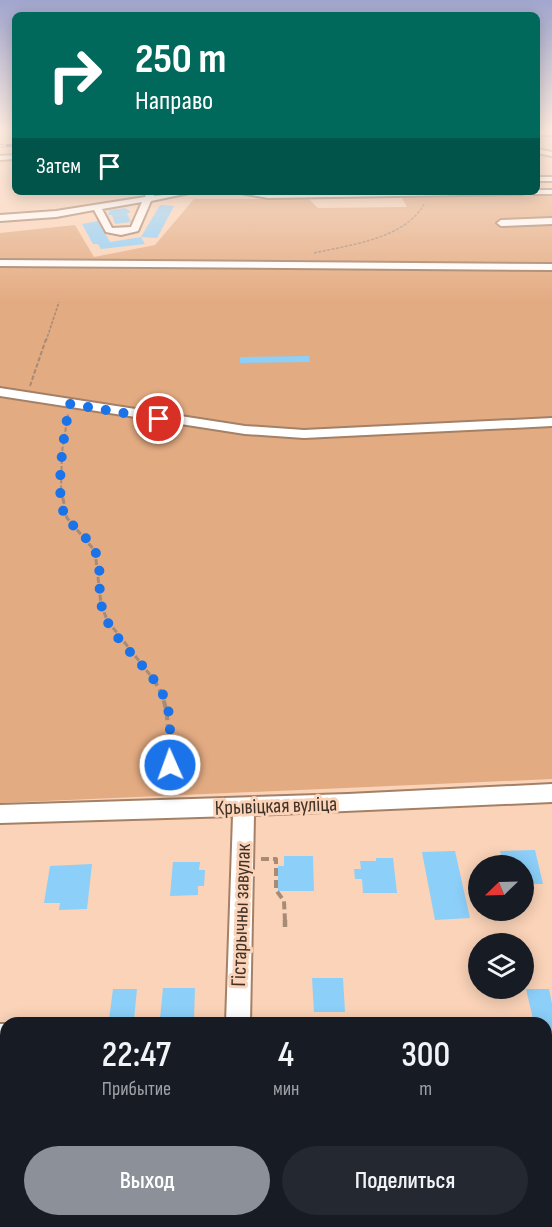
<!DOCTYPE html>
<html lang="ru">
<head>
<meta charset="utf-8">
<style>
  body { margin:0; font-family:"Sofia Sans Condensed",sans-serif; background:#242831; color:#f1f3f6; height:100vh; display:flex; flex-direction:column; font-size:22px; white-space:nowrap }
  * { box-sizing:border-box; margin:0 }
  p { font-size:20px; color:#9ea1a6 }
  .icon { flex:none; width:33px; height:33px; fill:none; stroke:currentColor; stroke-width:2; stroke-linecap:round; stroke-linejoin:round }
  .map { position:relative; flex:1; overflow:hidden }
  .details { position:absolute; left:0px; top:1017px; width:552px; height:210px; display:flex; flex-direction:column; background:#171b24; border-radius:18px 18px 0 0; box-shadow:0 3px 15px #0003 }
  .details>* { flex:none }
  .guide { position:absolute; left:12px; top:12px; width:528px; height:183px; border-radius:9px; box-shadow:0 3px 15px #0003; background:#00695c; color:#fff; overflow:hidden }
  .needle { width:39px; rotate:247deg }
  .buttons { position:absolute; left:468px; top:855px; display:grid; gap:12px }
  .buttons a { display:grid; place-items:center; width:66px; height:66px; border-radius:50%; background:#171b24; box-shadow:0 3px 15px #0003; font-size:30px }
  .pin { position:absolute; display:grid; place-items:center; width:51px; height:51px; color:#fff; margin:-26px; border:3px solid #fff; border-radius:50%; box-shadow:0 2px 6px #0007 }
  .me { position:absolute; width:66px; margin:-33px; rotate:358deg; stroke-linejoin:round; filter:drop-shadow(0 0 4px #0008) }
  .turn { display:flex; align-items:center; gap:21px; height:126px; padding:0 24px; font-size:27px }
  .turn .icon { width:78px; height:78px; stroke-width:2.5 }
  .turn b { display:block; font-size:42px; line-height:51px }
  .then { display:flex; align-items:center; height:57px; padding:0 24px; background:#0003; gap:12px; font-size:22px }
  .eta { display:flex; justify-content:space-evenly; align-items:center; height:102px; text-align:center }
  .eta b { font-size:36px; font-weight:600; line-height:42px }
  .button { display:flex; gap:12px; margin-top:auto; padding:12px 24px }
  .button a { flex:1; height:69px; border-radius:36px; background:#8c9099; color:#fff; font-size:24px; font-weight:600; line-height:69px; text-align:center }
  .button a+a { background:#242831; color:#f1f3f6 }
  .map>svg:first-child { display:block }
  .green { fill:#e3ab82 }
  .building { fill:#8ccff9 }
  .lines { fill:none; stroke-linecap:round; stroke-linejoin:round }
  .minor-casing { stroke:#a48066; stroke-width:4 }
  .path-far4 { stroke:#a78b77; stroke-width:1.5; stroke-dasharray:3 1.5; stroke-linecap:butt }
  .path-far3 { stroke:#a78b77; stroke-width:2; stroke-dasharray:4.5 2; stroke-linecap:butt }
  .path-far2 { stroke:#a78b77; stroke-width:3; stroke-dasharray:6 3; stroke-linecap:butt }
  .path-far1 { stroke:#a78b77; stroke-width:4; stroke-dasharray:8 4; stroke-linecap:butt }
  .path { stroke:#a78b77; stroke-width:4.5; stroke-dasharray:9 4.5; stroke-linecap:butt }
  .minor { fill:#fff; fill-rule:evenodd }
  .rail-casing { stroke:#544236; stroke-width:3 }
  .rail { stroke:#fad3b8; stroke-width:2; stroke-dasharray:6; stroke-linecap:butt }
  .route { stroke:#1a73e8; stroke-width:10; stroke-dasharray:0 18 }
  .labels { text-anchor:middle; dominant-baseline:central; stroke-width:6; stroke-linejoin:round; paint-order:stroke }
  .near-street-label { font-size:21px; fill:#413227; stroke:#fad3b8 }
</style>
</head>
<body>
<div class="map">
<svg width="552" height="1227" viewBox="0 0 552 1227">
  <rect width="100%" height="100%" fill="#fad3b8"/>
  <polygon class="green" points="552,195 552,779 0,803 0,233 75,225 94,257 155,245 194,199 309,199 318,208 407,207 401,196"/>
  <g class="building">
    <polygon points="160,205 174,206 157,238 141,237"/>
    <polygon points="125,208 130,211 130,213 127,213 131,222 115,224 112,215 108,215 110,210"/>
    <polygon points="98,221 110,242 141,237 145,244 101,249 98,244 93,244 82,224"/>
    <polygon points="309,356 310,362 240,363 240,357"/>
    <polygon points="535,850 543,884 524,884 524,866 504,866 500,851"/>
    <polygon points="455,851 470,918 435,920 422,852"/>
    <polygon points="284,856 313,856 314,891 278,891 278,866 284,866"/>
    <polygon points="376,858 393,858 397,893 363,893 362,879 355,879 354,869 361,869 360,861 376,861"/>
    <polygon points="173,862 200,862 199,870 205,870 204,886 198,886 198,895 170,896"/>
    <polygon points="92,864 87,909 59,910 60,903 44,903 50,866"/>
    <polygon points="312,978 343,978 345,1012 314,1012"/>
    <polygon points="163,988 195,988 194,1019 160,1019"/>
    <polygon points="113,989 137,989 134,1019 109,1020"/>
    <polygon points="526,989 549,989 552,1004 552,1040 546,1040 546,1023 534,1023"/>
    <polygon points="367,1018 414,1018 415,1023 368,1023"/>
    <polygon points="11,1221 53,1221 52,1227 10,1227"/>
    <polygon points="91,1221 154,1221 153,1227 90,1227"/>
  </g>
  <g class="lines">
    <defs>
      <g id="minor">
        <polygon points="537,131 550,131 552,135 537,135"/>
        <polygon points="537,149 552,152 552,156 537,153"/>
        <polygon points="15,155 15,159 0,160 0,156"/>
        <rect x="537" y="177" width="15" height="4"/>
        <polygon points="537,190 552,190 552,194 534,194"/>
        <path d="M147 192H155L154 196 194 192 151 201 138 231 121 235 106 232 94 210 56 217 0 221V215L56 211 145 197ZM142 202 131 227 112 228 102 209Z"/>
        <polygon points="235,192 268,194 527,192 523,194 268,198"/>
        <polygon points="552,218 552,224 501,226 497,223 501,220"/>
        <polygon points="0,260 552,264 552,270 0,266"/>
        <polygon points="0,388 245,426 304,430 552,418 552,426 304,438 245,434 0,396"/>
        <polygon points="552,784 552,802 254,815 250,1023 226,1023 233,816 0,823 0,805 348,794"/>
        <rect x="0" y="1024" width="6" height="24"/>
        <rect x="546" y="1049" width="6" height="26"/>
        <rect x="221" y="1221" width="28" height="6"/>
      </g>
    </defs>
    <use href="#minor" class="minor-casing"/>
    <g class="path-far4">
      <path d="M314 253C349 245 405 239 424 204"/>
      <polyline points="46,341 59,302"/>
    </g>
    <g class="path-far3">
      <polyline points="30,386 46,339"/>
      <polyline points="61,490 62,452 68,414"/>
    </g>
    <polyline class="path-far2" points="61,489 67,518 95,551 101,604 107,620 154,680"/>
    <g class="path-far1">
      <path d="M153 679C182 719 153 760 189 790"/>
      <polyline points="261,859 276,859 276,890 284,901 285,921"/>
    </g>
    <polyline class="path" points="285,920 285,927"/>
    <use href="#minor" class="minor"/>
    <defs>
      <polyline id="rail" points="0,146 15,145"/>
    </defs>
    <use href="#rail" class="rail-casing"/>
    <use href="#rail" class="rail"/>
  </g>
  <linearGradient id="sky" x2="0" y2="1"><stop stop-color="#a1a6ce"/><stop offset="0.43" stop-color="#fdebdf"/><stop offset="1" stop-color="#fdebdf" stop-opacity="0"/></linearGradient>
  <rect width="552" height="302" fill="url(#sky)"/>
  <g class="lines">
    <path class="route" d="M159 419 70 404C65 427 53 498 66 517 76 531 91 539 97 556 103 577 95 595 106 619 121 650 157 672 167 705 172 722 169 747 170 765"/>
  </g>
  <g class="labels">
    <g class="near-street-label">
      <text transform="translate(276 806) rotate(-2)">Крывіцкая вуліца</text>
      <text transform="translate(241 915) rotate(-88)">Гістарычны завулак</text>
    </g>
  </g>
</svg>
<div class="buttons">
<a><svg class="needle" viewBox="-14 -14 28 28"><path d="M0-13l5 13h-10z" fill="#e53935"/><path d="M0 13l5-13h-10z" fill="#9ea1a6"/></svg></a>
<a><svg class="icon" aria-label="layers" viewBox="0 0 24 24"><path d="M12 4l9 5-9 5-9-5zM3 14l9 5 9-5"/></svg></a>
</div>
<div class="pin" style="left:159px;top:419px;background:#d93025"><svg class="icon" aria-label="arrive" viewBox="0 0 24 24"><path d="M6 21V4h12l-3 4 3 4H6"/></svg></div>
<svg class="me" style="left:170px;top:765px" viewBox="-20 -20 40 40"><circle r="17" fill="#1a73e8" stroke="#fff" stroke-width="3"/><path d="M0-11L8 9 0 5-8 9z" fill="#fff"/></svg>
<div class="guide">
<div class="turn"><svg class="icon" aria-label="right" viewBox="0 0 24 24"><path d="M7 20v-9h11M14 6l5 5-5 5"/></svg><div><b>250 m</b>Направо</div></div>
<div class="then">Затем<svg class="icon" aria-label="arrive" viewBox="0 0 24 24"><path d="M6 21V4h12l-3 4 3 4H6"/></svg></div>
</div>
<section class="details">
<div class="eta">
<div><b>22:47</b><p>Прибытие</p></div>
<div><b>4</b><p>мин</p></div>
<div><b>300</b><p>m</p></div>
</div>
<div class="button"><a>Выход</a><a>Поделиться</a></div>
</section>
</div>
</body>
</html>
